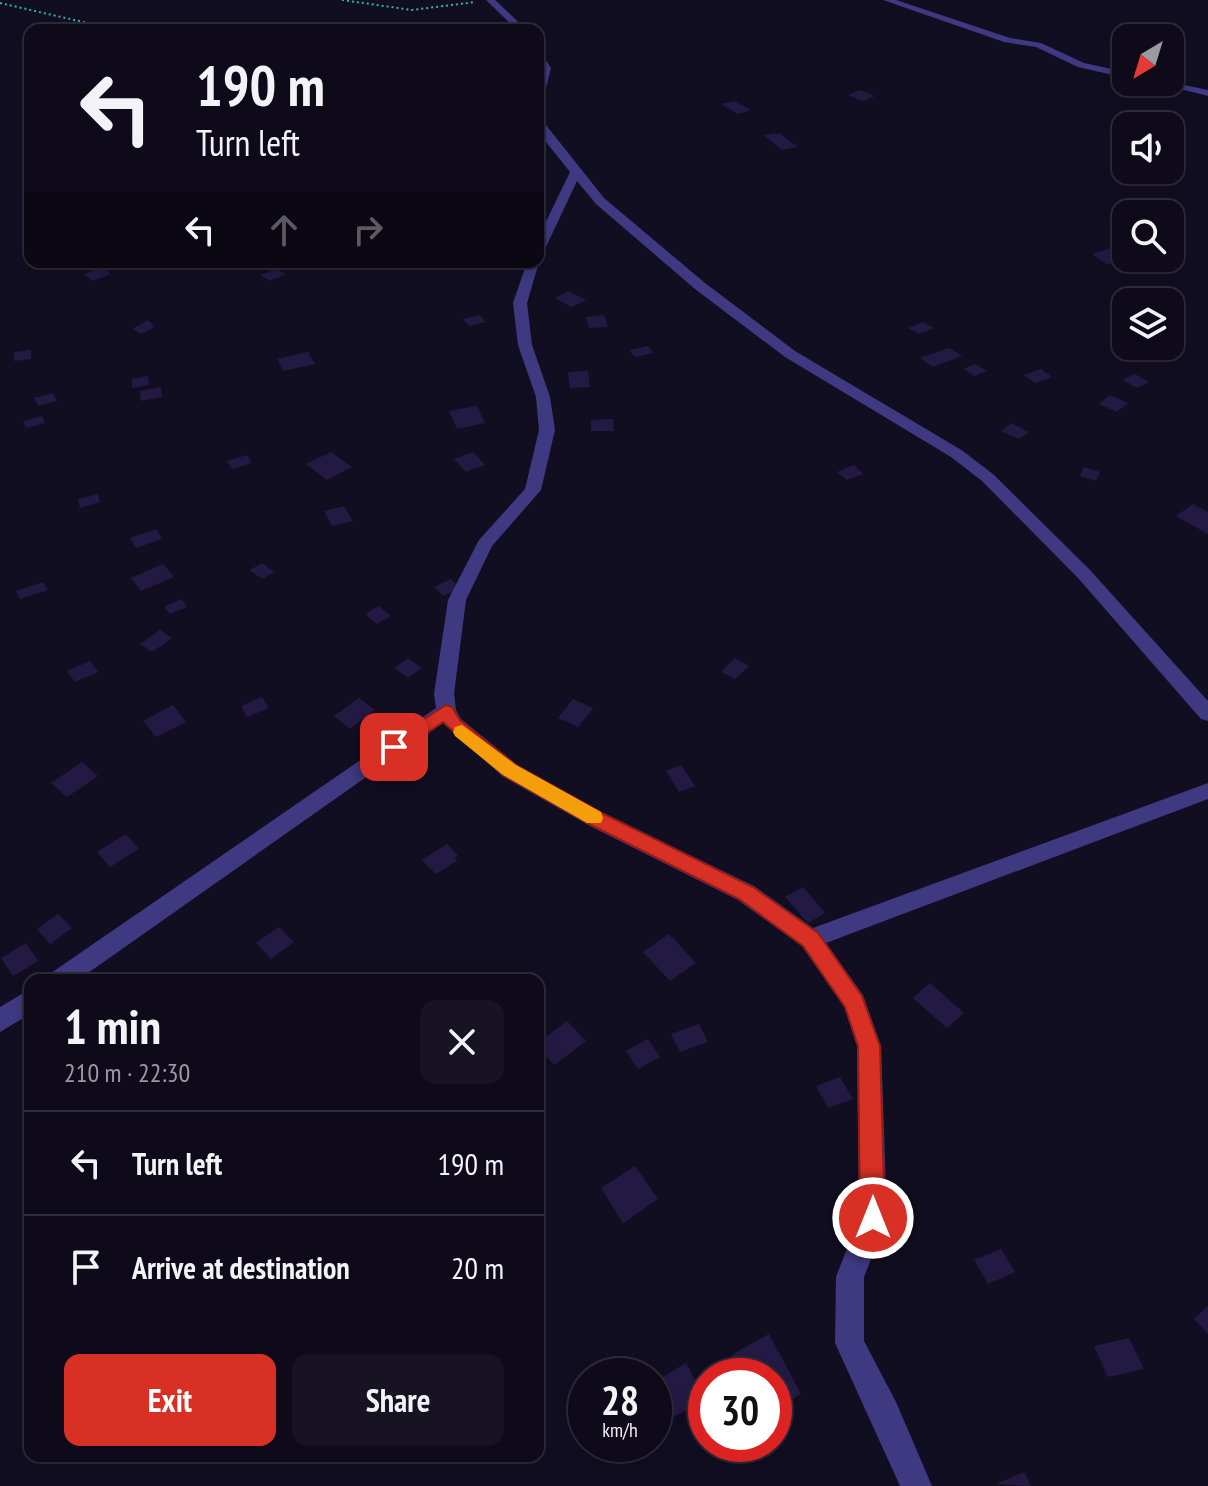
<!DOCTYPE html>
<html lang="en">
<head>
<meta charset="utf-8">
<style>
  body { margin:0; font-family:"PT Sans Narrow",sans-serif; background:#171323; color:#f1f3f6; height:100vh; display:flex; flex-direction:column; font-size:30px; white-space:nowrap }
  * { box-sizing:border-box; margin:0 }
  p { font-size:26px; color:#9b9aa2 }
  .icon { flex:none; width:44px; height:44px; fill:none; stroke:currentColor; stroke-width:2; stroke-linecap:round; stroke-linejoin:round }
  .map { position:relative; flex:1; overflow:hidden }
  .side { position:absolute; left:24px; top:974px; width:520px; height:488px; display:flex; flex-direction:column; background:#0e0a1a; border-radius:16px; box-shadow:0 4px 12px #0003,0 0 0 2px #2e2b39 }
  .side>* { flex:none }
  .top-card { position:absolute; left:24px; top:24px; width:520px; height:244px; border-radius:16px; box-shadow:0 4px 12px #0003,0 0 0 2px #2e2b39; background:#0e0a1a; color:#f1f3f6; overflow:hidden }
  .needle { width:52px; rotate:218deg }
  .controls { position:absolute; left:1112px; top:24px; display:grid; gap:16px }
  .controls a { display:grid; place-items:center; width:72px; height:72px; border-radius:16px; background:#0e0a1a; box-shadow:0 4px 12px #0003,0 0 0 2px #2e2b39; font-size:40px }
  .speed { position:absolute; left:568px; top:1358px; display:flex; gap:16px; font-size:40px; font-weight:700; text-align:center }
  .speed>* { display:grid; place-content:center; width:104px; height:104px; border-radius:50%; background:#0e0a1a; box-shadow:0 4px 12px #0003,0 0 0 2px #2e2b39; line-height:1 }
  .speed small { font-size:20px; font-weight:400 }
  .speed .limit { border:12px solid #d22; background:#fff; color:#111 }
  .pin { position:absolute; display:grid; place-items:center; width:68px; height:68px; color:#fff; margin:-34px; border-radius:16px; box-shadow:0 4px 12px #0006 }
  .me { position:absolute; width:88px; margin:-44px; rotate:0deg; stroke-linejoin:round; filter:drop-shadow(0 0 6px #0008) }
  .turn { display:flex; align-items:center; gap:28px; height:168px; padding:0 40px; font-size:36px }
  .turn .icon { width:104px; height:104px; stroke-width:2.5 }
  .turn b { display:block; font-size:56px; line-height:68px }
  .lanes { display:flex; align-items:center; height:76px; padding:0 40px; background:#0003; justify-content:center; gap:40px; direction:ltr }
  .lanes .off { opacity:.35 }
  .round { display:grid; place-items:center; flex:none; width:84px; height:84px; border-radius:16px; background:#171323 }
  .head { display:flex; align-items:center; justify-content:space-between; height:136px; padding:0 40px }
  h1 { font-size:48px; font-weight:800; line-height:60px }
  .button { display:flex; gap:16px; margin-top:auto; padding:16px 40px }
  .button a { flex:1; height:92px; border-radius:16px; background:#d93025; color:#fff; font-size:32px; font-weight:800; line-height:92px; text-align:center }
  .button a+a { background:#171323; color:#f1f3f6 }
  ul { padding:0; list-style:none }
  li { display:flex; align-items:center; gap:24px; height:104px; padding:0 40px; border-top:2px solid #2e2b39 }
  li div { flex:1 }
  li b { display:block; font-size:30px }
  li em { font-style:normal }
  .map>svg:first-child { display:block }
  .building { fill:#231a43 }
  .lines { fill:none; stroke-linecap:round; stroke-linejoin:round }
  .path { stroke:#2fb3af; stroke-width:2; stroke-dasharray:2 3; stroke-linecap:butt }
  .street { fill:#3e3981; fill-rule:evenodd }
  .route { fill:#d93025; stroke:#8d1f18; stroke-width:2 }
  .slow { fill:#f59e0b }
</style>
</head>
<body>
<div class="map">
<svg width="1208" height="1486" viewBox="0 0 1208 1486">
  <rect width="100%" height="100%" fill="#120e22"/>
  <g class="building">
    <polygon points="860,90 875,96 863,101 848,95"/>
    <polygon points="734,101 751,110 738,114 721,104"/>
    <polygon points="779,133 798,147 782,150 764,135"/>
    <polygon points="1117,246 1126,251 1126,260 1108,265 1092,254"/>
    <polygon points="102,267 111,274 93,281 84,274"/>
    <polygon points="276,269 286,274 270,281 260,275"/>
    <polygon points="569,291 586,300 571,307 555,298"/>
    <polygon points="480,315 486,322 469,326 463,319"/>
    <polygon points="604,315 608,327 589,328 586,317"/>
    <polygon points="148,320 155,327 141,334 132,329"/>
    <polygon points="923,322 934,328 919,334 908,328"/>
    <polygon points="648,346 653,353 635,357 629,350"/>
    <polygon points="949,348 962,356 933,367 920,358"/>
    <polygon points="31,350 31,359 14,361 14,352"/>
    <polygon points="308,352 315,364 283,371 277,359"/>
    <polygon points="975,364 987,371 974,376 963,369"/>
    <polygon points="1041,369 1052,377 1035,383 1024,375"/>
    <polygon points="588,371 590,387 570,388 568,372"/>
    <polygon points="1135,374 1149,382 1137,388 1122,380"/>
    <polygon points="148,376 149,385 132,388 132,379"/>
    <polygon points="161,387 162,397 141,401 140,391"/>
    <polygon points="53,393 57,401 38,406 34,398"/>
    <polygon points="1110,395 1128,403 1117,412 1099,404"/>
    <polygon points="477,406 485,423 457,429 449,411"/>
    <polygon points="42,416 45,423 26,428 23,421"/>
    <polygon points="613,419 614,431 591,431 591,420"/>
    <polygon points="1011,423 1029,432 1019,439 1001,431"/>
    <polygon points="331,452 352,467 327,480 306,464"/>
    <polygon points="473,452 485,465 466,472 454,459"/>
    <polygon points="247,455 252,463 232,469 227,461"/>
    <polygon points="854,465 863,474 847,480 837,472"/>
    <polygon points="1084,467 1100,472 1096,481 1080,476"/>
    <polygon points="98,494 100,502 80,508 78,499"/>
    <polygon points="1193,504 1208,512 1208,534 1176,516"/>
    <polygon points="344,506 353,521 332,526 324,511"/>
    <polygon points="156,529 162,539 136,548 130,538"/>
    <polygon points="262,563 274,572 262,579 250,570"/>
    <polygon points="163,564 174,577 141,591 131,578"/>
    <polygon points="451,579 460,589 443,596 434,587"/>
    <polygon points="43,582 48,590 20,599 16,591"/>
    <polygon points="182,599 187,607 170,614 164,607"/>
    <polygon points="379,606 391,616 377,624 365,614"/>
    <polygon points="160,630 172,638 152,652 140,644"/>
    <polygon points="408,658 422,668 408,678 394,668"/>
    <polygon points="735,658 749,666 735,679 721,672"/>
    <polygon points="90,661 98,672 75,682 67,671"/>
    <polygon points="262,697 269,708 247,717 241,706"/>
    <polygon points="359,698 375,710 350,729 334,716"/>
    <polygon points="573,699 593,708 578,727 558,718"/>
    <polygon points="173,705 186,722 156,737 143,721"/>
    <polygon points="82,762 98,776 67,797 51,783"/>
    <polygon points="681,765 695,786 679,792 666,771"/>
    <polygon points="126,834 139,849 110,867 97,852"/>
    <polygon points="447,844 458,856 454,858 457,861 436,874 422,860"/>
    <polygon points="803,887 825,913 808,923 785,897"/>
    <polygon points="58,914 72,928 50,944 37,929"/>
    <polygon points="279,927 294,942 271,959 256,943"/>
    <polygon points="669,934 696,963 670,981 643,952"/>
    <polygon points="26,943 38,961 13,976 1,958"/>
    <polygon points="930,983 964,1013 947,1028 913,998"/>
    <polygon points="567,1021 586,1041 554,1065 538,1047 538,1043"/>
    <polygon points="699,1024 708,1042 680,1052 671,1034"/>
    <polygon points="648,1039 660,1057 638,1069 626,1051"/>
    <polygon points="840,1077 853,1099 828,1108 816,1086"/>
    <polygon points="635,1166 658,1199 623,1223 601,1188"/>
    <polygon points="1001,1249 1015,1272 988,1284 974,1260"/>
    <polygon points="1208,1306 1208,1334 1194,1319"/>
    <polygon points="769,1334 801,1394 774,1410 774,1376 741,1376 731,1355"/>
    <polygon points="1129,1338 1144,1369 1108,1377 1094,1346"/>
    <polygon points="686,1363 705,1399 670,1419 654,1382"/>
    <polygon points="1024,1472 1031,1486 996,1484"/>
  </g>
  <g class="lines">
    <g class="path">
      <polyline points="342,0 412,10 475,2"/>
      <polyline points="0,3 118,30"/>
    </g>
    <g class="street">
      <polygon points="486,0 495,0 527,30 517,30"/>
      <polygon points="883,0 896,0 1010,38 1041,43 1084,63 1126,72 1126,78 1078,67 1036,47 1004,42"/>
      <polygon points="538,49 551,68 543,100 538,103 541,68"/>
      <polygon points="1153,82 1170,82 1208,90 1208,96"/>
      <polygon points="538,115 604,198 705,283 795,351 963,451 994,475 1090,570 1208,701 1208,721 1201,719 1078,578 982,481 951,457 785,357 695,289 596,204 577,181 544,251 538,255 538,238 570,172 542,137"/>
      <polygon points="538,260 539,262 527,303 532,345 550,397 555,430 541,490 492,546 466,600 454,694 456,710 461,719 516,764 604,814 754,886 813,928 1208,783 1208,799 826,943 863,995 881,1046 887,1218 864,1277 864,1341 896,1402 932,1486 900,1486 835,1343 836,1277 859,1218 857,1046 845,1008 802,946 738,900 590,826 502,776 443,723 78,980 47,980 51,973 436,708 434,694 448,600 479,540 525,489 539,430 536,397 518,345 513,303 527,262"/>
      <polygon points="30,989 30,1014 0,1032 0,1007"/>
    </g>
  </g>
  <polygon class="route" points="446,705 452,707 460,720 516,765 604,814 753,887 818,933 862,996 880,1046 885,1218 881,1227 873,1231 864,1227 860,1218 858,1046 845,1007 803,946 739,899 591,825 503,775 443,722 401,752 388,752 385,747 388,742"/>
  <polygon class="slow" points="462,725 516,765 601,812 603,818 601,823 587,823 503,775 455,736 453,732 455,727"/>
</svg>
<div class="controls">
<a><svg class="needle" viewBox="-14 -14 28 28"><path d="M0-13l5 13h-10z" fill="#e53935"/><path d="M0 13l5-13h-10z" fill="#9b9aa2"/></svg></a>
<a><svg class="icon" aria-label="sound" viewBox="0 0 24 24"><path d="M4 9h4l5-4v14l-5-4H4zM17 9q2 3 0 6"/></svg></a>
<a><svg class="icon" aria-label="search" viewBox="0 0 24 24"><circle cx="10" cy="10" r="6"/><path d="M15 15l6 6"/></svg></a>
<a><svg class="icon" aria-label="layers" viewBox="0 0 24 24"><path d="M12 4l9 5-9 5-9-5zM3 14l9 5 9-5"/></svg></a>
</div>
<div class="speed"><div>28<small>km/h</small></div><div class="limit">30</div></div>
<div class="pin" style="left:394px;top:747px;background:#d93025"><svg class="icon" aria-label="arrive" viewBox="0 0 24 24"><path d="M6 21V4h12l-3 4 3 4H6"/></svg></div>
<svg class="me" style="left:873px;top:1218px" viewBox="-20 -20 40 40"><circle r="17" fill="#d93025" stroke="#fff" stroke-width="3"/><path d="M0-11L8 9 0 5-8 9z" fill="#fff"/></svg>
<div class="top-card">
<div class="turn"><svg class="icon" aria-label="left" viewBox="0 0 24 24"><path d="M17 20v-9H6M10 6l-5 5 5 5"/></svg><div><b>190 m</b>Turn left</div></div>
<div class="lanes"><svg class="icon" aria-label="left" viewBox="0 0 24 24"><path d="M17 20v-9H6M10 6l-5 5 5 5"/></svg><svg class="icon off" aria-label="ahead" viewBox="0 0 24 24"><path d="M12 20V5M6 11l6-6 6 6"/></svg><svg class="icon off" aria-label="right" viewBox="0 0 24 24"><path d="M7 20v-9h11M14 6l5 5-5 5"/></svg></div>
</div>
<section class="side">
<div class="head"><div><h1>1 min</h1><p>210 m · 22:30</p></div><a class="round"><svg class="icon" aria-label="close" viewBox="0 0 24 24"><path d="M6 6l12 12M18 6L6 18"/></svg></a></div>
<ul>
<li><svg class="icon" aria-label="left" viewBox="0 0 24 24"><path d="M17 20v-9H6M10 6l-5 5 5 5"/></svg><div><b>Turn left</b></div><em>190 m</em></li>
<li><svg class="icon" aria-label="arrive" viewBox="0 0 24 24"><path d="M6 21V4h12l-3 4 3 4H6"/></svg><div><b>Arrive at destination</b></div><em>20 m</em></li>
</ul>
<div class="button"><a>Exit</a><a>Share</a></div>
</section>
</div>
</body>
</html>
